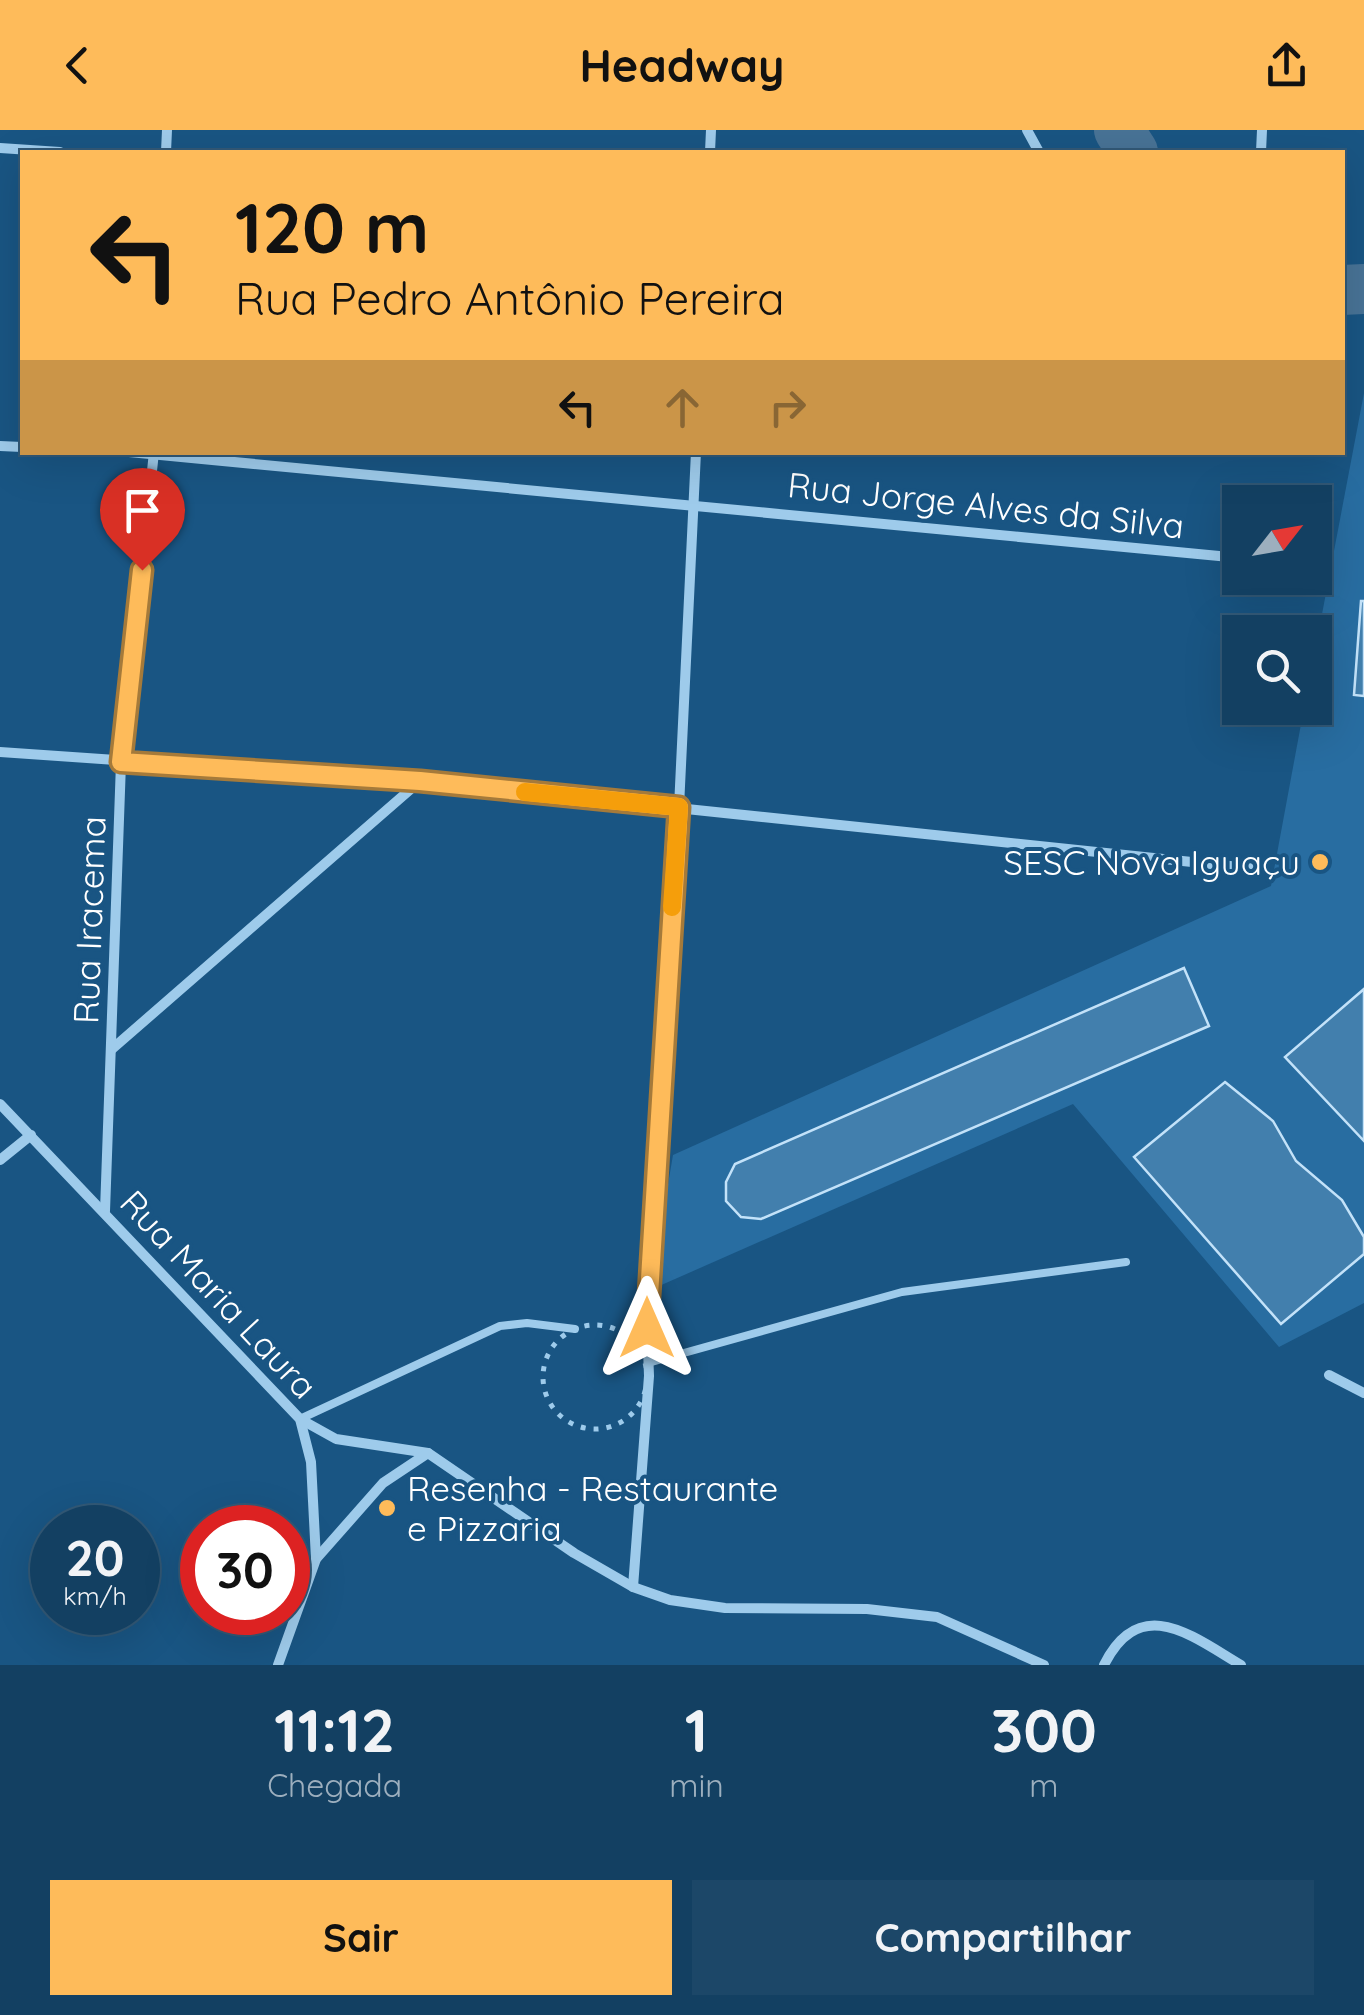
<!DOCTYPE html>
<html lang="pt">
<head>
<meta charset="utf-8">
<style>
  body { margin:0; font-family:Quicksand,sans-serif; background:#1c4768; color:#f1f3f6; height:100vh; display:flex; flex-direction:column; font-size:38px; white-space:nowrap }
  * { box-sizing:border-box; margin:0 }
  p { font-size:32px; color:#9dafbe }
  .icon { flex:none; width:55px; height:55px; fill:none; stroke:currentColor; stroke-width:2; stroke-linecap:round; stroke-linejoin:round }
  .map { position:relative; height:1535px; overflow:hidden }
  .details { display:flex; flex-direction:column; background:#134062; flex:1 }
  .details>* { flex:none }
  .hud { position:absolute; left:20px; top:20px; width:1325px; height:305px; border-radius:0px; box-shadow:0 10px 40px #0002,0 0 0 2px #325977; background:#febb5a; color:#111; overflow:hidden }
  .needle { width:65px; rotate:59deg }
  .tools { position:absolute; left:1222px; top:355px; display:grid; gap:20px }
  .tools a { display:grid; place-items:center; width:110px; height:110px; border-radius:0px; background:#134062; box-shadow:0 10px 40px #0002,0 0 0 2px #325977; font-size:50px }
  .speed { position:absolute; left:30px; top:1375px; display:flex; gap:20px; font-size:50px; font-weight:700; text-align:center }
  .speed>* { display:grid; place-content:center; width:130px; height:130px; border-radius:50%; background:#134062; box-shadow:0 10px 40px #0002,0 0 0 2px #325977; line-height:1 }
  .speed small { font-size:25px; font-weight:400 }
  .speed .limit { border:15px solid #d22; background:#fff; color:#111 }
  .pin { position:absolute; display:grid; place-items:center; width:85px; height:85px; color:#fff; margin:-102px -42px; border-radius:50% 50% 50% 0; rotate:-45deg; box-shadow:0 0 10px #0007 }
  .pin .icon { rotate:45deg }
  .me { position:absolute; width:110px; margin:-55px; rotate:0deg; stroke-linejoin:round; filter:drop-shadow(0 0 8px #0008) }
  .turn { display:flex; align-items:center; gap:35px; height:210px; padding:0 50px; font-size:45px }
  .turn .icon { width:130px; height:130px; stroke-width:2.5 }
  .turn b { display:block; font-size:70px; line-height:85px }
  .lanes { display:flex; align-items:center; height:95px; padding:0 50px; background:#0003; justify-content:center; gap:50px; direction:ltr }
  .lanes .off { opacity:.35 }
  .eta { display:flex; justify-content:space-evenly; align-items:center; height:170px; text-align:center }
  .eta b { font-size:60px; font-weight:800; line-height:70px }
  .button { display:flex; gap:20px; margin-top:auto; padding:20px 50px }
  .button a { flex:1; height:115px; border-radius:0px; background:#febb5a; color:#111; font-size:40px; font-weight:800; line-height:115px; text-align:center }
  .button a+a { background:#1c4768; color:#f1f3f6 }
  header { display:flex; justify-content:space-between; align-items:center; height:130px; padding:0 50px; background:#febb5a; color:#111; font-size:45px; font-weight:800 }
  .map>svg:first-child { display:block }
  .green { fill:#286da1 }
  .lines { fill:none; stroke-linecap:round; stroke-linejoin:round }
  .river { stroke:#487396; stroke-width:50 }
  .building { fill:#427fad; stroke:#c3e2f9; stroke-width:2.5 }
  .path { stroke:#9ecbeb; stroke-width:5; stroke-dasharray:5 8; stroke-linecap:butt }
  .service { stroke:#9ecbeb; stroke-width:8 }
  .minor { stroke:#9ecbeb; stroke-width:10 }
  .route-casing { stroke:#a57a3a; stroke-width:25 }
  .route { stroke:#febb5a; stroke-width:18 }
  .slow { stroke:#f59e0b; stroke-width:18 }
  .poi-dot { fill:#febb5a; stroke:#195583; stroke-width:4 }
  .labels { text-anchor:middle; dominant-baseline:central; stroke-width:8; stroke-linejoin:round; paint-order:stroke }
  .street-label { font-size:35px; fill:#fff; stroke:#195583 }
  .poi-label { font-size:35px; fill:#fff; stroke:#195583; text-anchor:end }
</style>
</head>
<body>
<header><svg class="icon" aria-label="back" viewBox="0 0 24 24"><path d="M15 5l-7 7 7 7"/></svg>Headway<svg class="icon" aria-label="share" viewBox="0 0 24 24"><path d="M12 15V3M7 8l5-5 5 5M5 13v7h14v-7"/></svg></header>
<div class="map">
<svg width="1364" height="1535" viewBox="0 0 1364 1535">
  <rect width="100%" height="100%" fill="#195583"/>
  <polygon class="green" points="1364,263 1364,1173 1279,1217 1073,974 650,1160 673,1025 1271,756 1304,578 1315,578 1315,521"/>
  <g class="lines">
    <g class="river">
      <polyline points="1119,0 1133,22"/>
      <polyline points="1342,160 1364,159"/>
    </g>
  </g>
  <g class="building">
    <polygon points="1361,471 1364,471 1364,566 1354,565"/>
    <polygon points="1184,838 1209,896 761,1089 741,1087 726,1071 726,1052 735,1034"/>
    <polygon points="1364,859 1364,1011 1285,927"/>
    <polygon points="1225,952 1273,991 1296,1031 1342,1070 1364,1107 1364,1124 1281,1194 1134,1027"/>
  </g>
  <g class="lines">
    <circle class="path" cx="595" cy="1247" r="52"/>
    <g class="service">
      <polyline points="648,1233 902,1162 1126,1132"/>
      <polyline points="300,1289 500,1196 527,1193 575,1199"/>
    </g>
    <g class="minor">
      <polyline points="1027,0 1039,22"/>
      <polyline points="0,18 60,22"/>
      <polyline points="166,22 167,0"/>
      <polyline points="710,22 711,0"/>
      <polyline points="1261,22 1262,0"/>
      <polyline points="0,316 22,317"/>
      <polyline points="129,322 1240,428"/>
      <polyline points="0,622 420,651 1249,738"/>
      <polyline points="112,919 420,651"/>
      <polyline points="0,974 300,1289 311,1332 316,1429"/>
      <polyline points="0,1030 31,1005"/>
      <polyline points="105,1081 121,633 154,322"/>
      <polyline points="1329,1245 1364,1263"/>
      <polyline points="300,1289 336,1309 428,1323 574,1423 633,1457 670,1470 725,1478 867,1479 937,1487 1044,1535"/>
      <polyline points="633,1457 649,1246 646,1163 679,677 696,322"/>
      <polyline points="278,1535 316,1429 383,1353 428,1323"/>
      <path d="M1104 1535C1140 1463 1192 1506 1241 1535"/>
    </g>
  </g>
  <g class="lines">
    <defs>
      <polyline id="route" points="142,440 121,632 420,651 679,677 647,1198"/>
    </defs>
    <use href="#route" class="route-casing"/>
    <use href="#route" class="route"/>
    <polyline class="slow" points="525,662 679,677 672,777"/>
  </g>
  <g class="poi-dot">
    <circle cx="1320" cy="732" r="10"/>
    <circle cx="387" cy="1378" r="10"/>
  </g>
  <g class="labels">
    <g class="street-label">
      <text transform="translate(986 375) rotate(6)">Rua Jorge Alves da Silva</text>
      <text transform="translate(89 790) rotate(-88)">Rua Iracema</text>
      <text transform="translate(219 1164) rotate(47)">Rua Maria Laura</text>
    </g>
    <g class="poi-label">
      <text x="1300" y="732">SESC Nova Iguaçu</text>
      <text x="407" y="1358" text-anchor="start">Resenha - Restaurante<tspan x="407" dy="40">e Pizzaria</tspan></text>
    </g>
  </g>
</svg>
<div class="tools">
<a><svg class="needle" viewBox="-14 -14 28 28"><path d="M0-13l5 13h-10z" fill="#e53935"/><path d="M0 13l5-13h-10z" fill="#9dafbe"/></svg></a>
<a><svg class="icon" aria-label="search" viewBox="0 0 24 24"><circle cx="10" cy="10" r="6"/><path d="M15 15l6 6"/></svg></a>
</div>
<div class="speed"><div>20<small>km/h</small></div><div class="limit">30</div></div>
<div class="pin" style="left:142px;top:440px;background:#d93025"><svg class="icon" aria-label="arrive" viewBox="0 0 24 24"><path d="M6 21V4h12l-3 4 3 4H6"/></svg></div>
<svg class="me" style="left:647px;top:1198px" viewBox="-20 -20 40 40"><path d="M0-17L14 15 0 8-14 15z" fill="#febb5a" stroke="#fff" stroke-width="4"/></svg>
<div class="hud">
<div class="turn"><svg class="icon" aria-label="left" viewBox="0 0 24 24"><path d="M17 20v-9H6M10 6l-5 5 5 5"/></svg><div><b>120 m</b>Rua Pedro Antônio Pereira</div></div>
<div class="lanes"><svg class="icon" aria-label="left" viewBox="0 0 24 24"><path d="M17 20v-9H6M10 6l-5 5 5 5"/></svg><svg class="icon off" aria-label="ahead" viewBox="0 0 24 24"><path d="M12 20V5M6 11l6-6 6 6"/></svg><svg class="icon off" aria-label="right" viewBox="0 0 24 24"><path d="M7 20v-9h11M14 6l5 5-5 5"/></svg></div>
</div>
</div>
<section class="details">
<div class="eta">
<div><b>11:12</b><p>Chegada</p></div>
<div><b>1</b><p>min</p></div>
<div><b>300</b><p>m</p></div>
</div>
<div class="button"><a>Sair</a><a>Compartilhar</a></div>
</section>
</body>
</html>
